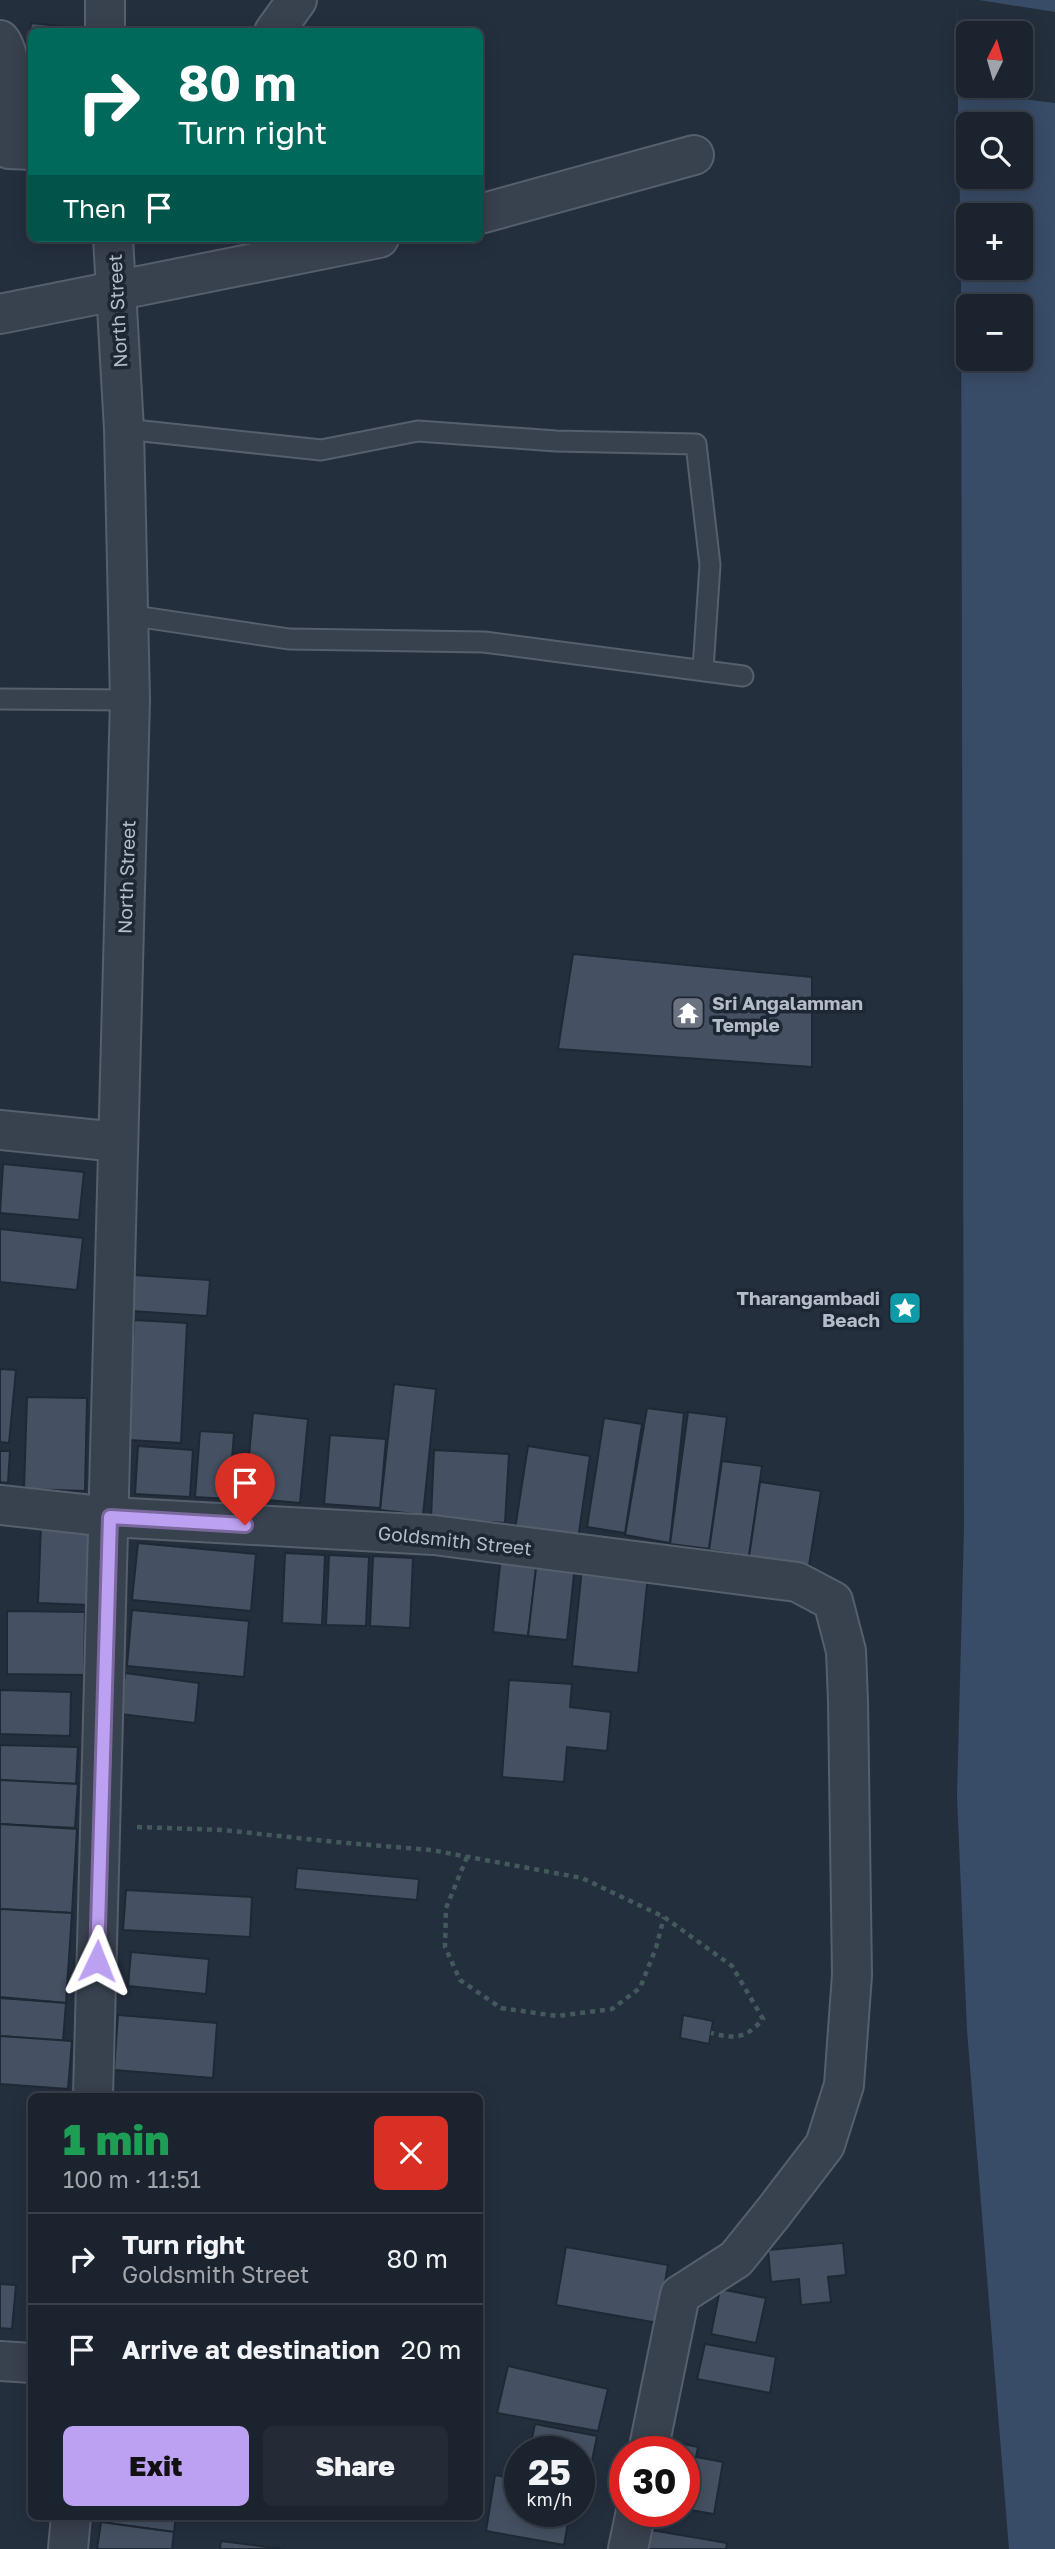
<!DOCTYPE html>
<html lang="en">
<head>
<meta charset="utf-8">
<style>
  body { margin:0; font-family:"Golos Text",sans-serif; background:#242b36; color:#f1f3f6; height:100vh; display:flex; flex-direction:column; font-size:26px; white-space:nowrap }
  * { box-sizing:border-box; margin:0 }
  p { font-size:23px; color:#a0a4aa }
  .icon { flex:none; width:38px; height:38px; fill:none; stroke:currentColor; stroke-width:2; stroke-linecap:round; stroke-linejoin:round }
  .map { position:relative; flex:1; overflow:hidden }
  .side { position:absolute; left:28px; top:2093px; width:455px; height:427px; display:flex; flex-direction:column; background:#1b232e; border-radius:10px; box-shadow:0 4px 18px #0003,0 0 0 2px #39404a }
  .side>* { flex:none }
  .hud { position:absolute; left:28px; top:28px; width:455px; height:214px; border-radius:10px; box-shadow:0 4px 18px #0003,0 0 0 2px #39404a; background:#00695c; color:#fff; overflow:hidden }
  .needle { width:46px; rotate:5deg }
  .fabs { position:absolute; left:956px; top:21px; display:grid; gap:14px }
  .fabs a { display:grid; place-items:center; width:77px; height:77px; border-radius:10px; background:#1b232e; box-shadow:0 4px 18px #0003,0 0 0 2px #39404a; font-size:35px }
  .speed { position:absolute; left:504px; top:2436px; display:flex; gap:14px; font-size:35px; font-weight:700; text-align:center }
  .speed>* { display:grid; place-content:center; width:91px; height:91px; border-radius:50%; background:#1b232e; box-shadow:0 4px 18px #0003,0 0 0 2px #39404a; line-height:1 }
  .speed small { font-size:18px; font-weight:400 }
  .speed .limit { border:10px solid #d22; background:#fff; color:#111 }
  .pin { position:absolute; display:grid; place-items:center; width:60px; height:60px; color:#fff; margin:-72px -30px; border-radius:50% 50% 50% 0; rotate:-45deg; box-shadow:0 0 7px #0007 }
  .pin .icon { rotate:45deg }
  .me { position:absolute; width:77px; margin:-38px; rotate:2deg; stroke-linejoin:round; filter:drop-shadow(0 0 5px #0008) }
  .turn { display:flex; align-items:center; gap:24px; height:147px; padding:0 35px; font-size:32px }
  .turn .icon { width:91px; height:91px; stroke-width:2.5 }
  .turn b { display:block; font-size:49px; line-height:60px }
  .then { display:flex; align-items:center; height:66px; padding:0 35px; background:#0003; gap:14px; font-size:26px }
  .round { display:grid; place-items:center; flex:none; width:74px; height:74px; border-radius:10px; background:#242b36 }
  .summary { display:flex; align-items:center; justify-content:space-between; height:119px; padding:0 35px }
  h1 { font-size:42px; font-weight:800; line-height:52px; color:#1e9e55 }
  .action { display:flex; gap:14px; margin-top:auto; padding:14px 35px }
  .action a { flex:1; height:80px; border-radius:10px; background:#bca0f2; color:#111; font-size:28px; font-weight:800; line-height:80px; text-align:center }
  .action a+a { background:#242b36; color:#f1f3f6 }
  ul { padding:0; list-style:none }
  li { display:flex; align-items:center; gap:21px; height:91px; padding:0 35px; border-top:2px solid #39404a }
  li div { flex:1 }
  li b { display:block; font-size:26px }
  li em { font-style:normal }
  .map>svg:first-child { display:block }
  .water { fill:#394c67; fill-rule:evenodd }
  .pier { fill:#242f3e; fill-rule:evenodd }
  .building { fill:#455162; stroke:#1f2835; stroke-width:2 }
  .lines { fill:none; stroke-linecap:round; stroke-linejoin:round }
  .service-casing { stroke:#565f6c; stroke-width:23 }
  .minor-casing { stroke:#565f6c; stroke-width:42 }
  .path { stroke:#44595c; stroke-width:4.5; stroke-dasharray:5 5; stroke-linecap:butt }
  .service { stroke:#38414e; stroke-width:19 }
  .minor { stroke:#38414e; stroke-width:38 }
  .route-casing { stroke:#7a689d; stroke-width:18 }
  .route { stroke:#bca0f2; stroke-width:12 }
  .labels { text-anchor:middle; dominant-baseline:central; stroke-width:7; stroke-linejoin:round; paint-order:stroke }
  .street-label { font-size:19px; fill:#b4bcc9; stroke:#1d2633 }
  .poi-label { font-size:19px; font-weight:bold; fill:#b4bcc9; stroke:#1d2633; text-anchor:start }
</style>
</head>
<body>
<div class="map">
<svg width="1055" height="2549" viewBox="0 0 1055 2549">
  <rect width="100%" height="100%" fill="#242f3e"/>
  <path class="water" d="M956 0H1055V2549H1009L967 2030 957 1796 964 1529 961 259ZM968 33H1020V86H968ZM968 124H1020V177H968ZM968 215H1020V268H968ZM968 306H1020V359H968Z"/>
  <path class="pier" d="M956 0H979L1055 12V103L958 91ZM968 33H1020V86H968Z"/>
  <g class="building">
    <polygon points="31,23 88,29 88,32 32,32 32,74 26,74"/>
    <polygon points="573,954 812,977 812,1067 558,1049"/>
    <polygon points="3,1164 84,1172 79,1220 0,1213"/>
    <polygon points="0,1229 83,1238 77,1290 0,1282"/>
    <polygon points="134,1275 210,1280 207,1316 131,1311"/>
    <polygon points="134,1320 187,1323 181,1443 128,1440"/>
    <polygon points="0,1369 16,1370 9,1443 0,1442"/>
    <polygon points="394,1384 436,1389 423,1515 380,1510"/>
    <polygon points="27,1397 87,1398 85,1491 24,1489"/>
    <polygon points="647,1408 684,1413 670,1543 625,1535"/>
    <polygon points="688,1412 727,1417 709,1549 670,1544"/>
    <polygon points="253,1413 308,1419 300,1503 245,1498"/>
    <polygon points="604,1418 642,1424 625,1533 587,1527"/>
    <polygon points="200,1431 234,1433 229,1499 195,1497"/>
    <polygon points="330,1435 386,1439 380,1508 324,1504"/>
    <polygon points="138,1446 193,1450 190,1497 135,1494"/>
    <polygon points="528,1446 590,1456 578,1539 515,1529"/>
    <polygon points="434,1450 509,1454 505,1523 431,1518"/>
    <polygon points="0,1451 10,1451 8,1483 0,1482"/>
    <polygon points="722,1461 762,1466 749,1556 709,1550"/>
    <polygon points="760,1482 821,1491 809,1566 749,1557"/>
    <polygon points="41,1525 93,1527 90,1605 38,1603"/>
    <polygon points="138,1543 256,1554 251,1611 132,1600"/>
    <polygon points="285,1553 325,1555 322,1625 282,1623"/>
    <polygon points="329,1555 369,1557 366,1626 326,1625"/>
    <polygon points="373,1556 413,1558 410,1628 370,1626"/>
    <polygon points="501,1556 537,1560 528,1636 493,1632"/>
    <polygon points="537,1560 575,1565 567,1640 528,1636"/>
    <polygon points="582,1568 648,1575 638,1673 572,1666"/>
    <polygon points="132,1610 249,1621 244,1677 127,1666"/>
    <polygon points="7,1611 85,1612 84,1675 7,1674"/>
    <polygon points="125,1673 199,1683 195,1723 120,1714"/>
    <polygon points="509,1680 572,1684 570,1707 611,1712 607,1751 567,1747 564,1782 502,1777"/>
    <polygon points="0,1690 71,1692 70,1736 0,1734"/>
    <polygon points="0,1745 78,1747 76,1784 0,1780"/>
    <polygon points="0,1780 78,1784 75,1828 0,1824"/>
    <polygon points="0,1824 77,1829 72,1913 0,1909"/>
    <polygon points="297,1868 419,1879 417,1900 295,1889"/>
    <polygon points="126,1890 252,1897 250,1937 123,1930"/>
    <polygon points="0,1909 72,1913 66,2003 0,1997"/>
    <polygon points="131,1952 209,1959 206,1994 128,1986"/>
    <polygon points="0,1998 66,2003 63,2041 0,2036"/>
    <polygon points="118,2015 217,2023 213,2078 114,2070"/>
    <polygon points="683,2015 713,2021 709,2044 680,2038"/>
    <polygon points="0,2036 72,2041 68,2089 0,2084"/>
    <polygon points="843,2243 846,2275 828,2277 831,2302 801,2305 799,2279 771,2282 768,2250"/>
    <polygon points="566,2247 668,2265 658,2323 556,2305"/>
    <polygon points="0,2284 16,2285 12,2329 0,2328"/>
    <polygon points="720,2289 766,2298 756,2343 711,2334"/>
    <polygon points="705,2344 776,2357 770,2393 697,2379"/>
    <polygon points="508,2366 608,2389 598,2431 497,2413"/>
    <polygon points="535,2424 597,2436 588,2481 579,2479 579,2452 529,2452"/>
    <polygon points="664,2440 698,2447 696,2457 723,2462 714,2514 684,2509 684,2452 661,2452"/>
    <polygon points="495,2475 520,2480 520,2511 570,2511 564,2545 486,2531"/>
    <polygon points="101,2516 176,2516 174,2532 101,2522"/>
    <polygon points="101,2522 174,2532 172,2549 97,2549"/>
    <polygon points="645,2529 727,2543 726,2549 642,2549"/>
    <polygon points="221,2541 282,2549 220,2549"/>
  </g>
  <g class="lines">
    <defs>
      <g id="service">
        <polyline points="124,429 321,450 418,431 556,441 696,444 710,565 703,669"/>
        <polyline points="128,615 289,639 484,642 743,676"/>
        <polyline points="0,699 130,700"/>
      </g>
      <g id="minor">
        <polyline points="105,0 105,32"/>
        <polyline points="274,32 297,0"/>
        <path d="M0 40C16 58 9 124 9 149L32 150"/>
        <polyline points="480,214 694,155"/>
        <polyline points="0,314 379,238"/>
        <polyline points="0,1130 118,1142"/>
        <polyline points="0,1505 110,1517 434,1535 797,1582 833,1601 846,1651 848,1701 852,1975 844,2085 825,2145 773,2213 736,2259 680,2295 648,2452"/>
        <polyline points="93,2096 130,700 124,429 113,238"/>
        <polyline points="0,2361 32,2363"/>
        <polyline points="68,2549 71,2516"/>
        <polyline points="628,2549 636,2511"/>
      </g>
    </defs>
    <use href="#service" class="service-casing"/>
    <use href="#minor" class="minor-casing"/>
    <g class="path">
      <path d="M137 1827 223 1830 335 1842 431 1850 582 1878 664 1917 732 1966 763 2019C745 2039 736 2039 711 2033"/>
      <polyline points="467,1857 446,1908 445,1947 460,1980 501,2008 557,2016 612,2009 640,1988 656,1948 664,1917"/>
    </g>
    <use href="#service" class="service"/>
    <use href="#minor" class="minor"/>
  </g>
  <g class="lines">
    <defs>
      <polyline id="route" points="97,1961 110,1517 245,1525"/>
    </defs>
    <use href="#route" class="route-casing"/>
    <use href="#route" class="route"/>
  </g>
  <defs>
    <symbol id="temple-square" viewBox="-11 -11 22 22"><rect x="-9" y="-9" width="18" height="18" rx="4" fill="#6b7280" stroke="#1d2633"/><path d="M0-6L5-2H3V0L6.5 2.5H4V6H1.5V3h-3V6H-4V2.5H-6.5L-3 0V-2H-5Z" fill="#fff"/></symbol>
    <symbol id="sight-square" viewBox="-11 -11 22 22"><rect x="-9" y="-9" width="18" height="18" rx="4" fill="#0f9aa8" stroke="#1d2633"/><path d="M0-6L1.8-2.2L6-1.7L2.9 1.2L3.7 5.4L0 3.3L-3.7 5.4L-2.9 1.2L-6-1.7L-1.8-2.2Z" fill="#fff"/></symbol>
  </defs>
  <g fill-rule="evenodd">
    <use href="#temple-square" x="669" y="994" width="38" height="38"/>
    <use href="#sight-square" x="886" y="1289" width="38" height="38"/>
  </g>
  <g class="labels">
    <g class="street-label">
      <text transform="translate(117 311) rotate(-93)">North Street</text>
      <text transform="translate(126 877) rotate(-88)">North Street</text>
      <text transform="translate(455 1540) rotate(6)">Goldsmith Street</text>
    </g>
    <g class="poi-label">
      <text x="712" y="1002">Sri Angalamman<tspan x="712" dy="22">Temple</tspan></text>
      <text x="880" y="1297" text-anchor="end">Tharangambadi<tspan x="880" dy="22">Beach</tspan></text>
    </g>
  </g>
</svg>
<div class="fabs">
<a><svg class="needle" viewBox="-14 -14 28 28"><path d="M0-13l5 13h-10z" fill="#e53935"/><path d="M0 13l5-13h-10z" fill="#a0a4aa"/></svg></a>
<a><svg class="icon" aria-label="search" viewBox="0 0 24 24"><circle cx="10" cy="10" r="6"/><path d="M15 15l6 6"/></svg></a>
<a>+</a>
<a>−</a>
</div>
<div class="speed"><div>25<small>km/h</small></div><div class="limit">30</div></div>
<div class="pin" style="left:245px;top:1525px;background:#d93025"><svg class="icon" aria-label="arrive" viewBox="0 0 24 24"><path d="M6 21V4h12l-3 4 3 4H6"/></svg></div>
<svg class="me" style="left:97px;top:1961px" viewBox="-20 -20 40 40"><path d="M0-17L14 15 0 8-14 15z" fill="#bca0f2" stroke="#fff" stroke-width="4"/></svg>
<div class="hud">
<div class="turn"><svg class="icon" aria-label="right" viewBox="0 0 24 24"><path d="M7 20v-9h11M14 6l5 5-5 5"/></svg><div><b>80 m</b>Turn right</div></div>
<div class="then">Then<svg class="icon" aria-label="arrive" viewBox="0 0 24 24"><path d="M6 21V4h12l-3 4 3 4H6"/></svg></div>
</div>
<section class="side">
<div class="summary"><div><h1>1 min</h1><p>100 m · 11:51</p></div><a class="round" style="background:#d93025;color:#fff"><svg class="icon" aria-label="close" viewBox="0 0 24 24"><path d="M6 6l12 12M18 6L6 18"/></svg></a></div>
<ul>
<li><svg class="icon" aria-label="right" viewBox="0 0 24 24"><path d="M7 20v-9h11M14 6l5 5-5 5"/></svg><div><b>Turn right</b><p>Goldsmith Street</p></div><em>80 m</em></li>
<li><svg class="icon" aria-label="arrive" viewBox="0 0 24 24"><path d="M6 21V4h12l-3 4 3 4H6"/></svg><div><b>Arrive at destination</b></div><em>20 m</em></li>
</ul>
<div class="action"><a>Exit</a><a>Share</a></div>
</section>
</div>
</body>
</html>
